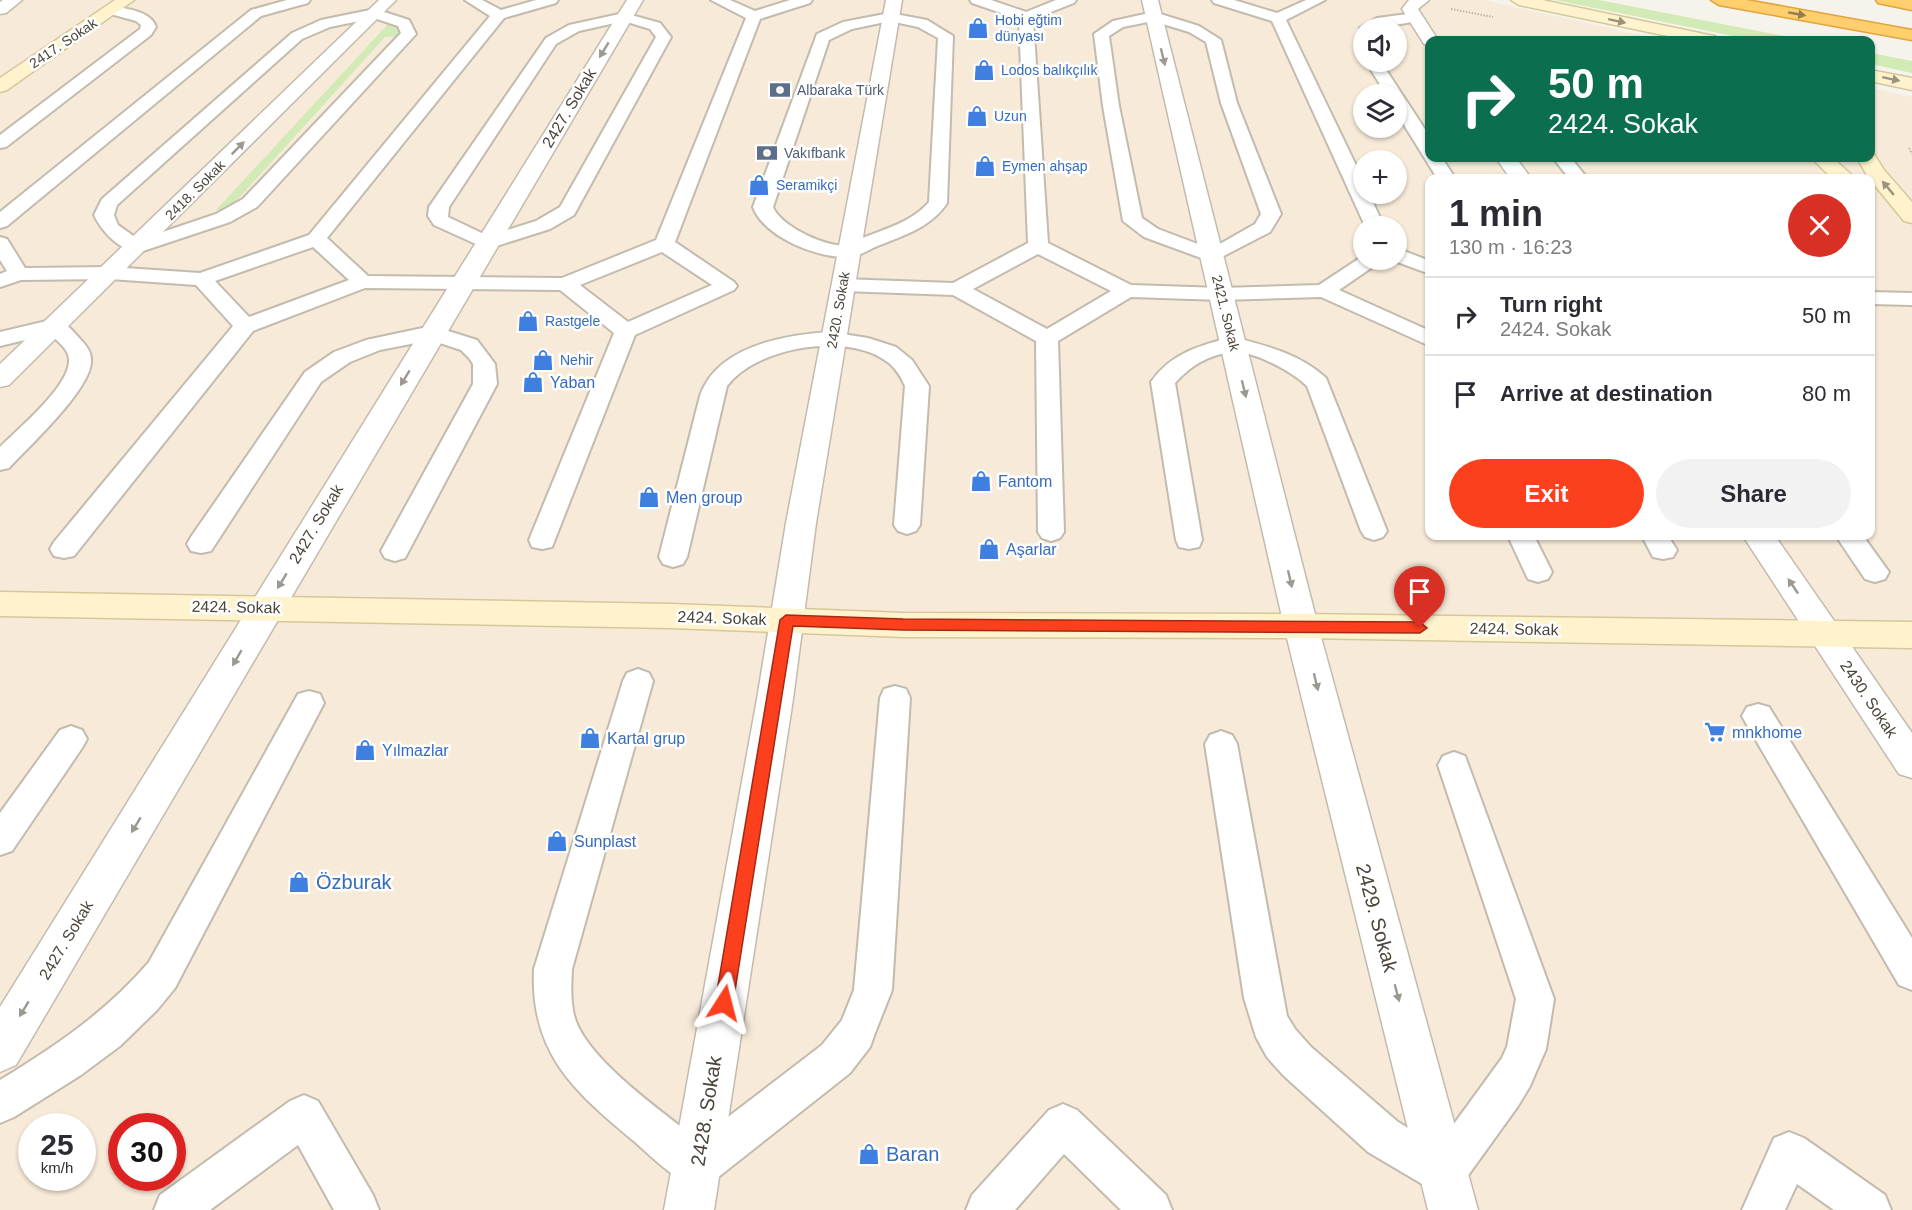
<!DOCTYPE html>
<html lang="en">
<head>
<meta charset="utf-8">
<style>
  body { margin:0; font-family:Helvetica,sans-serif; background:#f2f2f3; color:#2b2b33; height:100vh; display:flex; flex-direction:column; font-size:22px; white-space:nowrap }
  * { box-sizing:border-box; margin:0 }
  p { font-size:20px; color:#7c7c81 }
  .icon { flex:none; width:33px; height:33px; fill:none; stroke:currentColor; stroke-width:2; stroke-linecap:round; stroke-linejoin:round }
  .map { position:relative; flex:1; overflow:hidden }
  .side { position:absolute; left:1425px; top:174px; width:450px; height:366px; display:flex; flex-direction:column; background:#fff; border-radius:12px; box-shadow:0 2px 4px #0004 }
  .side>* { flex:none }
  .hud { position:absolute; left:1425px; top:36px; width:450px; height:126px; border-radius:12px; box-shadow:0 2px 4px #0004; background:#0b6e4f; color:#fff; overflow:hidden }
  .buttons { position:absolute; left:1353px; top:18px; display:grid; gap:12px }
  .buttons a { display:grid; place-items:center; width:54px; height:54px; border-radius:50%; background:#fff; box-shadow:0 2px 4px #0004; font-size:30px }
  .speed { position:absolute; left:18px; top:1113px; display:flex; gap:12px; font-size:30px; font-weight:700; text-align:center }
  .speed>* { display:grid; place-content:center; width:78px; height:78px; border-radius:50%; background:#fff; box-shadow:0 2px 4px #0004; line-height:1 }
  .speed small { font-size:15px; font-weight:400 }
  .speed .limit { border:9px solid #d22; background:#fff; color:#111 }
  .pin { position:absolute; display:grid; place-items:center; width:51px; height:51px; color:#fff; margin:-62px -26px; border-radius:50% 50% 50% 0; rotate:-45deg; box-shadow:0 0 6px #0007 }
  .pin .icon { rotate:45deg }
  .me { position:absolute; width:66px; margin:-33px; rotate:9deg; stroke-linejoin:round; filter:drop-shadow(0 0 4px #0008) }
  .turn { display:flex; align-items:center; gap:21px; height:126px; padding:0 24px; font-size:27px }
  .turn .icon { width:78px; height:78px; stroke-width:2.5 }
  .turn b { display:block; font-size:42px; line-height:51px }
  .round { display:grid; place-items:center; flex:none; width:63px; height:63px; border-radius:32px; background:#f2f2f3 }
  .overview { display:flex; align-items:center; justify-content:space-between; height:102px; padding:0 24px }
  h1 { font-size:36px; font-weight:600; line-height:45px }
  .primary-button { display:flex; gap:12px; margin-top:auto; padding:12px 24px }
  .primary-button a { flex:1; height:69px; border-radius:36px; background:#fc3f1d; color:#fff; font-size:24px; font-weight:600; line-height:69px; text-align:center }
  .primary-button a+a { background:#f2f2f3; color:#2b2b33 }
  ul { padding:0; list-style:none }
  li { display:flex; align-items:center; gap:18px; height:78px; padding:0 24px; border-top:2px solid #e1e1e2 }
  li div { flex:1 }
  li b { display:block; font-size:22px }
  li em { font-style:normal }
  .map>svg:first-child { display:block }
  .commercial { fill:#f7ead8; fill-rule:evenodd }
  .green { fill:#d2eab5 }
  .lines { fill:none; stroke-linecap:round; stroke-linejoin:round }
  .lane-casing { stroke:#c2bbae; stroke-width:4 }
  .street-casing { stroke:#c2bbae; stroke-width:3 }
  .secondary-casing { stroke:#d6c79b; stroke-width:3 }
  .highway-casing { stroke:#e0a43c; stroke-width:3 }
  .path { stroke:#c4b79f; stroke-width:2; stroke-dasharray:1.5 1.5; stroke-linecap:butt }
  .lane { fill:#fff; fill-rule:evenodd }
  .street { fill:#fff; fill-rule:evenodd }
  .secondary { fill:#fff3cd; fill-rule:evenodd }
  .highway { fill:#ffcf6e; fill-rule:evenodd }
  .oneway { fill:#937c4e }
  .oneway2 { fill:#9c937c }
  .oneway3 { fill:#9c9892 }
  .route { fill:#fc3f1d; stroke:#a42913; stroke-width:1.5 }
  .labels { text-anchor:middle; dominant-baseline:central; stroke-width:5; stroke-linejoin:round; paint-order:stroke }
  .far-shop-label { font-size:14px; fill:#366cbe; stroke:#fff; text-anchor:start }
  .far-street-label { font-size:14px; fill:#4b4439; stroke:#fff }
  .far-service-label { font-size:14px; fill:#4e5e75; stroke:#fff; text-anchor:start }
  .street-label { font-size:16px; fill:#4b4439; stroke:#fff }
  .shop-label { font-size:16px; fill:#366cbe; stroke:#fff; text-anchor:start }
  .near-shop-label { font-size:20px; fill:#366cbe; stroke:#fff; text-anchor:start }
  .near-street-label { font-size:20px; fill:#4b4439; stroke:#fff }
</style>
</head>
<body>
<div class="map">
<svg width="1912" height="1210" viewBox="0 0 1912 1210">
  <rect width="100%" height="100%" fill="#f6f3ec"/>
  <path class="commercial" d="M0 0H1484L1662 40H1430V158H1870L1871 88 1912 97V1210H0ZM1364 28H1396V62H1364ZM1364 94H1396V128H1364ZM1364 160H1396V194H1364ZM1430 178H1870V536H1430ZM1364 226H1396V260H1364ZM32 1126H82V1178H32ZM122 1126H172V1178H122Z"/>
  <g class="green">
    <polygon points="1555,0 1599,0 1805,40 1753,40"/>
    <polygon points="389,23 403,30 402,36 385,37 228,210 216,210"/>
    <polygon points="1871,53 1912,61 1912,73 1871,64"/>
  </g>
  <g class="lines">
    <defs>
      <g id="lane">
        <polygon points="287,0 310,0 308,3 261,16 7,226 0,228 0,212 251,10"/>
        <path d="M465 0H482L501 10 536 0H558L556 3 504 18 327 238 368 276 562 278 656 240 746 18 711 0H730L755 11 790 0H812L810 3 760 19 675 242 734 282 737 286 734 290 635 335 552 547 542 549 532 547 529 540 614 333 560 290 365 288 253 331 74 556 64 558 54 556 50 549 54 542 233 326 196 285 110 279 21 280 0 287V274L7 271 0 260V237L7 239 25 268 110 267 200 273 309 235 490 16ZM313 247 349 280 249 317 215 281ZM662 252 712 285 628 322 580 285Z"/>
        <path d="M970 0H991L1026 12 1056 0H1076L1074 3 1033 19 1048 243 1131 285 1221 288 1319 285 1363 256 1364 260H1380L1377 264 1339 290 1430 331V346L1321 297 1221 300 1131 297 1058 341 1064 532 1060 538 1051 541 1042 538 1038 532 1036 341 953 295 843 291 836 289 833 285 836 281 843 279 953 283 1028 243 1019 19 972 3ZM1038 254 1111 291 1047 329 973 289Z"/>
        <polygon points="1212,0 1234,0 1277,13 1306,0 1325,0 1286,20 1364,182 1364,194 1369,194 1384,226 1365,226 1272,21 1214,3"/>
        <path d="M112 6C127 9 151 11 156 27L151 35 6 147 0 148V135L140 29 141 25 136 21 107 13 105 10Z"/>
        <path d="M375 9 409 20 416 34 257 207 230 222 137 253C118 248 102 232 94 215L102 199 292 33 321 20ZM374 18 398 26 401 33 243 199 216 214 139 240 118 225 114 215 117 205 302 39 330 27Z"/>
        <path d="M1154 12 1199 26 1221 40 1237 103 1281 214 1270 232 1212 262 1144 237 1123 221 1103 106 1094 34 1113 21ZM1153 21 1189 32 1206 42 1221 103 1261 214 1255 224 1211 249 1158 229 1142 218 1119 106 1109 36 1123 27Z"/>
        <path d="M624 13 660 23 671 37 574 215 550 229 487 249 434 225 428 216 429 207 546 38 569 25ZM624 21 650 29 656 37 560 207 536 221 488 236 448 217 449 207 556 44 579 31Z"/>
        <path d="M890 13 927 20 953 36 947 203C930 229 901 236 873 248 865 252 857 257 847 257 817 258 764 237 753 207L817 34 843 22ZM890 21 918 27 938 38 929 202C911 223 884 229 860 239 856 241 852 244 848 245 828 249 780 226 773 207L829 40 852 29Z"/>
        <path d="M1415 13 1420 14 1422 17 1420 20C1403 24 1380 28 1364 28V32L1360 28 1377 18Z"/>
        <polygon points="1366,62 1381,62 1430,137 1430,158 1442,158 1455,178 1437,178 1396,112 1396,94 1386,94"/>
        <polygon points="1553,158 1571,158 1587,178 1569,178"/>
        <polygon points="1396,248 1430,261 1430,274 1392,260 1396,260"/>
        <polygon points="1870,292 1912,293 1912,305 1870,304"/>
        <path d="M55 319C66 322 73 331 80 339 85 344 91 351 91 359 94 387 29 446 9 468L0 470V447C18 429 70 386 69 360 69 349 57 341 50 334L0 346V332Z"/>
        <polygon points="432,326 477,340 495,364 497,384 405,558 395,561 385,558 381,551 473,384 473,364 469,358 461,350 431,340 380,350 350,362 321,382 211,551 201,553 191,551 187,544 191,537 305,372 334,352 366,340"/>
        <path d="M830 332 868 338 896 347 912 360 929 386 920 525 916 531 907 534 898 531 894 525 905 386C901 377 897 370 889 363 850 331 757 346 727 386L687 557 683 564 673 567 663 564 659 557 700 396C717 346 784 335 830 332Z"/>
        <path d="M1233 337C1267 346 1300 354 1326 378L1387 531 1383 537 1374 540 1365 537 1361 531 1307 386C1293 372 1251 349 1231 352 1208 355 1190 366 1175 383L1202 540 1199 547 1189 549 1179 547 1176 540 1151 382C1171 353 1201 345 1233 337Z"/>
        <polygon points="1508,536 1534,536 1552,572 1548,579 1538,582 1528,579"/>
        <polygon points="1642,536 1668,536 1677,550 1673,557 1663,559 1653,557"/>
        <polygon points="1836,536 1863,536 1889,572 1885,579 1875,582 1865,579"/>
        <path d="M638 669 649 673 653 681 572 969C571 987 570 1008 577 1024 595 1065 663 1112 698 1140L822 1045 842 1020 854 990 880 698 884 689 895 686 906 689 910 698 892 990 875 1033 870 1047 850 1073 712 1182 697 1188C673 1178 654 1159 635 1142 575 1092 530 1054 534 969L623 681 627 673Z"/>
        <path d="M309 691 320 694 324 703 175 988 157 1010 120 1046 81 1075 14 1117 0 1123V1080C56 1046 106 1012 149 962L298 694Z"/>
        <polygon points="1758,704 1769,707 1912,938 1912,990 1899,985 1747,725 1742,716 1747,707"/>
        <polygon points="71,726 82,730 87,739 82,748 12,851 0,855 0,813 60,730"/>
        <polygon points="1221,731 1232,735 1237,744 1287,1016 1295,1029 1311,1047 1398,1122 1438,1146 1502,1058 1507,1047 1516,999 1438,765 1443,756 1454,752 1465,756 1554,999 1546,1049 1530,1086 1518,1106 1459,1188 1444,1194 1429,1188 1368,1152 1283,1075 1267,1057 1256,1037 1244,998 1205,744 1210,735"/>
        <polygon points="304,1095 318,1101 373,1195 379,1210 334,1210 298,1145 210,1210 154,1210 160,1195 290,1101"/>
        <polygon points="1063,1104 1077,1110 1166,1195 1172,1210 1121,1210 1064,1154 1015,1210 966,1210 972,1195 1049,1110"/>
        <polygon points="1789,1132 1804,1138 1885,1195 1891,1210 1834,1210 1797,1184 1785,1210 1742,1210 1774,1138"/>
      </g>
      <g id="street">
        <polygon points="3,0 22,0 6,13 0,14 0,2"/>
        <polygon points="379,0 396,0 9,385 0,387 0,364"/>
        <polygon points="627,0 643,0 16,1065 0,1072 0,1007"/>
        <polygon points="886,0 902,0 816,523 793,699 714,1210 664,1210 757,699 786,523"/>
        <polygon points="1142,0 1158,0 1318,626 1478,1210 1428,1210 1284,626"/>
        <polygon points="1409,0 1429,0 1418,9 1438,40 1430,40 1430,45 1424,44 1402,9"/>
        <polygon points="1496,158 1516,158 1531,178 1510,178"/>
        <polygon points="1743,536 1775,536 1912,733 1912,778 1899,774"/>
      </g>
      <g id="secondary">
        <polygon points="115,0 134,0 7,90 0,92 0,78"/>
        <polygon points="1511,0 1542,0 1709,35 1715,36 1718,40 1687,40 1519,5"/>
        <polygon points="1870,70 1912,78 1912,90 1870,81"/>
        <polygon points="1870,153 1874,154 1884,170 1912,202 1912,223 1904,221 1868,177 1857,158 1870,158"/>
        <polygon points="1811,158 1833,158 1855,178 1832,178"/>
        <polygon points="0,592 671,604 903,613 1301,614 1912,622 1912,648 1301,638 903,637 671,628 0,616"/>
      </g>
      <g id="highway">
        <polygon points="1711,0 1746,0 1912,30 1912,40 1719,5"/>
        <polygon points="1876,0 1912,0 1912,10 1878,3"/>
      </g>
    </defs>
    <use href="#lane" class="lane-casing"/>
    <use href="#street" class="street-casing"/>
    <use href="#secondary" class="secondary-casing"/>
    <use href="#highway" class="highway-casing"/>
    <g class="path">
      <polyline points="1451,9 1493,17"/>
      <polyline points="1909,148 1912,154"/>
    </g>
    <use href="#lane" class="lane"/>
    <use href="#street" class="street"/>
    <use href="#secondary" class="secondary"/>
    <use href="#highway" class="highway"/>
  </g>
  <defs><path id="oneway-solid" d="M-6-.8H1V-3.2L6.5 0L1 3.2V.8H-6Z" transform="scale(1.5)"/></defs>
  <use class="oneway" href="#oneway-solid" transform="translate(1797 14) rotate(10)"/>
  <g class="oneway2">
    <use href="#oneway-solid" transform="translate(1617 21) rotate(12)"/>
    <use href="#oneway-solid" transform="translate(1891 79) rotate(12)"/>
    <use href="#oneway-solid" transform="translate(1888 188) rotate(-130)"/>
  </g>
  <g class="oneway3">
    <use href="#oneway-solid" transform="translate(604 50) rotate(121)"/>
    <use href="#oneway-solid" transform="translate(1163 57) rotate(76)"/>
    <use href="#oneway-solid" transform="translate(238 148) rotate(-45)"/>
    <use href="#oneway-solid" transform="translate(405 378) rotate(121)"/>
    <use href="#oneway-solid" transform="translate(1244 389) rotate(76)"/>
    <use href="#oneway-solid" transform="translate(1290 579) rotate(77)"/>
    <use href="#oneway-solid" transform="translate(282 581) rotate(121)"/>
    <use href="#oneway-solid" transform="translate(1793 586) rotate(-124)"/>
    <use href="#oneway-solid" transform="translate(237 658) rotate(120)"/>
    <use href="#oneway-solid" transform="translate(1316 682) rotate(76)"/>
    <use href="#oneway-solid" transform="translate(136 825) rotate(121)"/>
    <use href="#oneway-solid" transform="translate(1397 993) rotate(75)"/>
    <use href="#oneway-solid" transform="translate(24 1009) rotate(121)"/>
  </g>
  <polygon class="route" points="786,615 903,619 1420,622 1427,628 1420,633 903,630 793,626 733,1003 730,1010 724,1012 717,1010 715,1003 780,620"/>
  <defs>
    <symbol id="shop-bare" viewBox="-9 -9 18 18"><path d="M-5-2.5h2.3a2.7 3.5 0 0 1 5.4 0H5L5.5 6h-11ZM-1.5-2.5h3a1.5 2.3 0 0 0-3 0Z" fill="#3f7fe0" stroke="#fff" stroke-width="2.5" paint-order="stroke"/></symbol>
    <symbol id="bank-bare" viewBox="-9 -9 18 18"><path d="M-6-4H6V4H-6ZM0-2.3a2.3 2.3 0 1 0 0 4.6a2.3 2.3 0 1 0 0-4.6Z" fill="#5c6f8a" stroke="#fff" stroke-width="2.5" paint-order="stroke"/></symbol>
    <symbol id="supermarket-bare" viewBox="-9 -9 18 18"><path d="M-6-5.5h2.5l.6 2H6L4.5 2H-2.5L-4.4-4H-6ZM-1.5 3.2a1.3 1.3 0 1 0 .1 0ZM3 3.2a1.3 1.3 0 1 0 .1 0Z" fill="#3f7fe0" stroke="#fff" stroke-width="2.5" paint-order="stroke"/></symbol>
  </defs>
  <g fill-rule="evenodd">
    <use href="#shop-bare" x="963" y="13" width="30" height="30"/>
    <use href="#shop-bare" x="969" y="55" width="30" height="30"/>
    <use href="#bank-bare" x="765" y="75" width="30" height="30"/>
    <use href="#shop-bare" x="962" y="101" width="30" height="30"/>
    <use href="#bank-bare" x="752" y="138" width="30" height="30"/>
    <use href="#shop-bare" x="970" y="151" width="30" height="30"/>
    <use href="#shop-bare" x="744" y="170" width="30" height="30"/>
    <use href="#shop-bare" x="513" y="306" width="30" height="30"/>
    <use href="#shop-bare" x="528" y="345" width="30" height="30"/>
    <use href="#shop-bare" x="518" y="367" width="30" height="30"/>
    <use href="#shop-bare" x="966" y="466" width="30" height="30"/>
    <use href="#shop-bare" x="634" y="482" width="30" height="30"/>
    <use href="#shop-bare" x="974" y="534" width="30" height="30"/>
    <use href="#supermarket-bare" x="1700" y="717" width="30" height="30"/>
    <use href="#shop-bare" x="575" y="723" width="30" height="30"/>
    <use href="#shop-bare" x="350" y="735" width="30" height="30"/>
    <use href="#shop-bare" x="542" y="826" width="30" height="30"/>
    <use href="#shop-bare" x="284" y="867" width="30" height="30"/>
    <use href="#shop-bare" x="854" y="1139" width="30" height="30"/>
  </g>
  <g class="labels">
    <g class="far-shop-label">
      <text x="995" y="20">Hobi eğtim<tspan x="995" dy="16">dünyası</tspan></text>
      <text x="1001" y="70">Lodos balıkçılık</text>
      <text x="994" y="116">Uzun</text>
      <text x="1002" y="166">Eymen ahşap</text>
      <text x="776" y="185">Seramikçi</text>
      <text x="545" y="321">Rastgele</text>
      <text x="560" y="360">Nehir</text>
    </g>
    <g class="far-street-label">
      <text transform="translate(63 43) rotate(-34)">2417. Sokak</text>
      <text transform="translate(195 190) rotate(-45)">2418. Sokak</text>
      <text transform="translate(838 310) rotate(-80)">2420. Sokak</text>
      <text transform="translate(1226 313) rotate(76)">2421. Sokak</text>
    </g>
    <g class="far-service-label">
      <text x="797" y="90">Albaraka Türk</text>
      <text x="784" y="153">Vakıfbank</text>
    </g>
    <g class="street-label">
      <text transform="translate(569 108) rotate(-59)">2427. Sokak</text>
      <text transform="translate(316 524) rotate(-59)">2427. Sokak</text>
      <text transform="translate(236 607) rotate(1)">2424. Sokak</text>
      <text transform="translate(722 618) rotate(2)">2424. Sokak</text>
      <text transform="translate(1514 629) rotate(1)">2424. Sokak</text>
      <text transform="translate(1869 699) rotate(56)">2430. Sokak</text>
      <text transform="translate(66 940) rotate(-59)">2427. Sokak</text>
    </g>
    <g class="shop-label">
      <text x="550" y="382">Yaban</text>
      <text x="998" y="481">Fantom</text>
      <text x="666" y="497">Men group</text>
      <text x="1006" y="549">Aşarlar</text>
      <text x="1732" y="732">mnkhome</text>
      <text x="607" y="738">Kartal grup</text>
      <text x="382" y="750">Yılmazlar</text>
      <text x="574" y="841">Sunplast</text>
    </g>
    <g class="near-shop-label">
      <text x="316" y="882">Özburak</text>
      <text x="886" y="1154">Baran</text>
    </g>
    <g class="near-street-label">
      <text transform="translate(1377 918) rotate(75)">2429. Sokak</text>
      <text transform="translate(706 1111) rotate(-81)">2428. Sokak</text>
    </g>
  </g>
</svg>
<div class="buttons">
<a><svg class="icon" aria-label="sound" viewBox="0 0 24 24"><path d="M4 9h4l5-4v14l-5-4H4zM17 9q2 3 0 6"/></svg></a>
<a><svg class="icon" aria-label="layers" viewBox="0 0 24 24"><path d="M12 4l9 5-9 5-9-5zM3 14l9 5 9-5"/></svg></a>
<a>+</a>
<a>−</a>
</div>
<div class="speed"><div>25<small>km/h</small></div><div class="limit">30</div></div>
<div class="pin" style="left:1420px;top:628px;background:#d93025"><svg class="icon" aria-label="arrive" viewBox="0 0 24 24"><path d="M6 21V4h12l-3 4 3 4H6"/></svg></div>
<svg class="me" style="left:724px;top:1003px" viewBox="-20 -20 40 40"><path d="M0-17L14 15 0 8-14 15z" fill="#fc3f1d" stroke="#fff" stroke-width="4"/></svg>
<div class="hud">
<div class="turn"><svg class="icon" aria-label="right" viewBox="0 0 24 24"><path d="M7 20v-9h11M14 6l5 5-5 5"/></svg><div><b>50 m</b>2424. Sokak</div></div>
</div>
<section class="side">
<div class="overview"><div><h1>1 min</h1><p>130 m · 16:23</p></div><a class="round" style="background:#d93025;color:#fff"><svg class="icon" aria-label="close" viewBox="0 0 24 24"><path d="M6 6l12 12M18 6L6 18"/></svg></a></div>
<ul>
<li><svg class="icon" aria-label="right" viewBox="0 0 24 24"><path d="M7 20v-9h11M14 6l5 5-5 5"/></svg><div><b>Turn right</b><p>2424. Sokak</p></div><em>50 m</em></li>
<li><svg class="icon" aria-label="arrive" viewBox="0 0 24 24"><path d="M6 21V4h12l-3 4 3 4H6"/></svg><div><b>Arrive at destination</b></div><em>80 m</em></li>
</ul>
<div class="primary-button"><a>Exit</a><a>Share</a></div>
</section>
</div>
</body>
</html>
